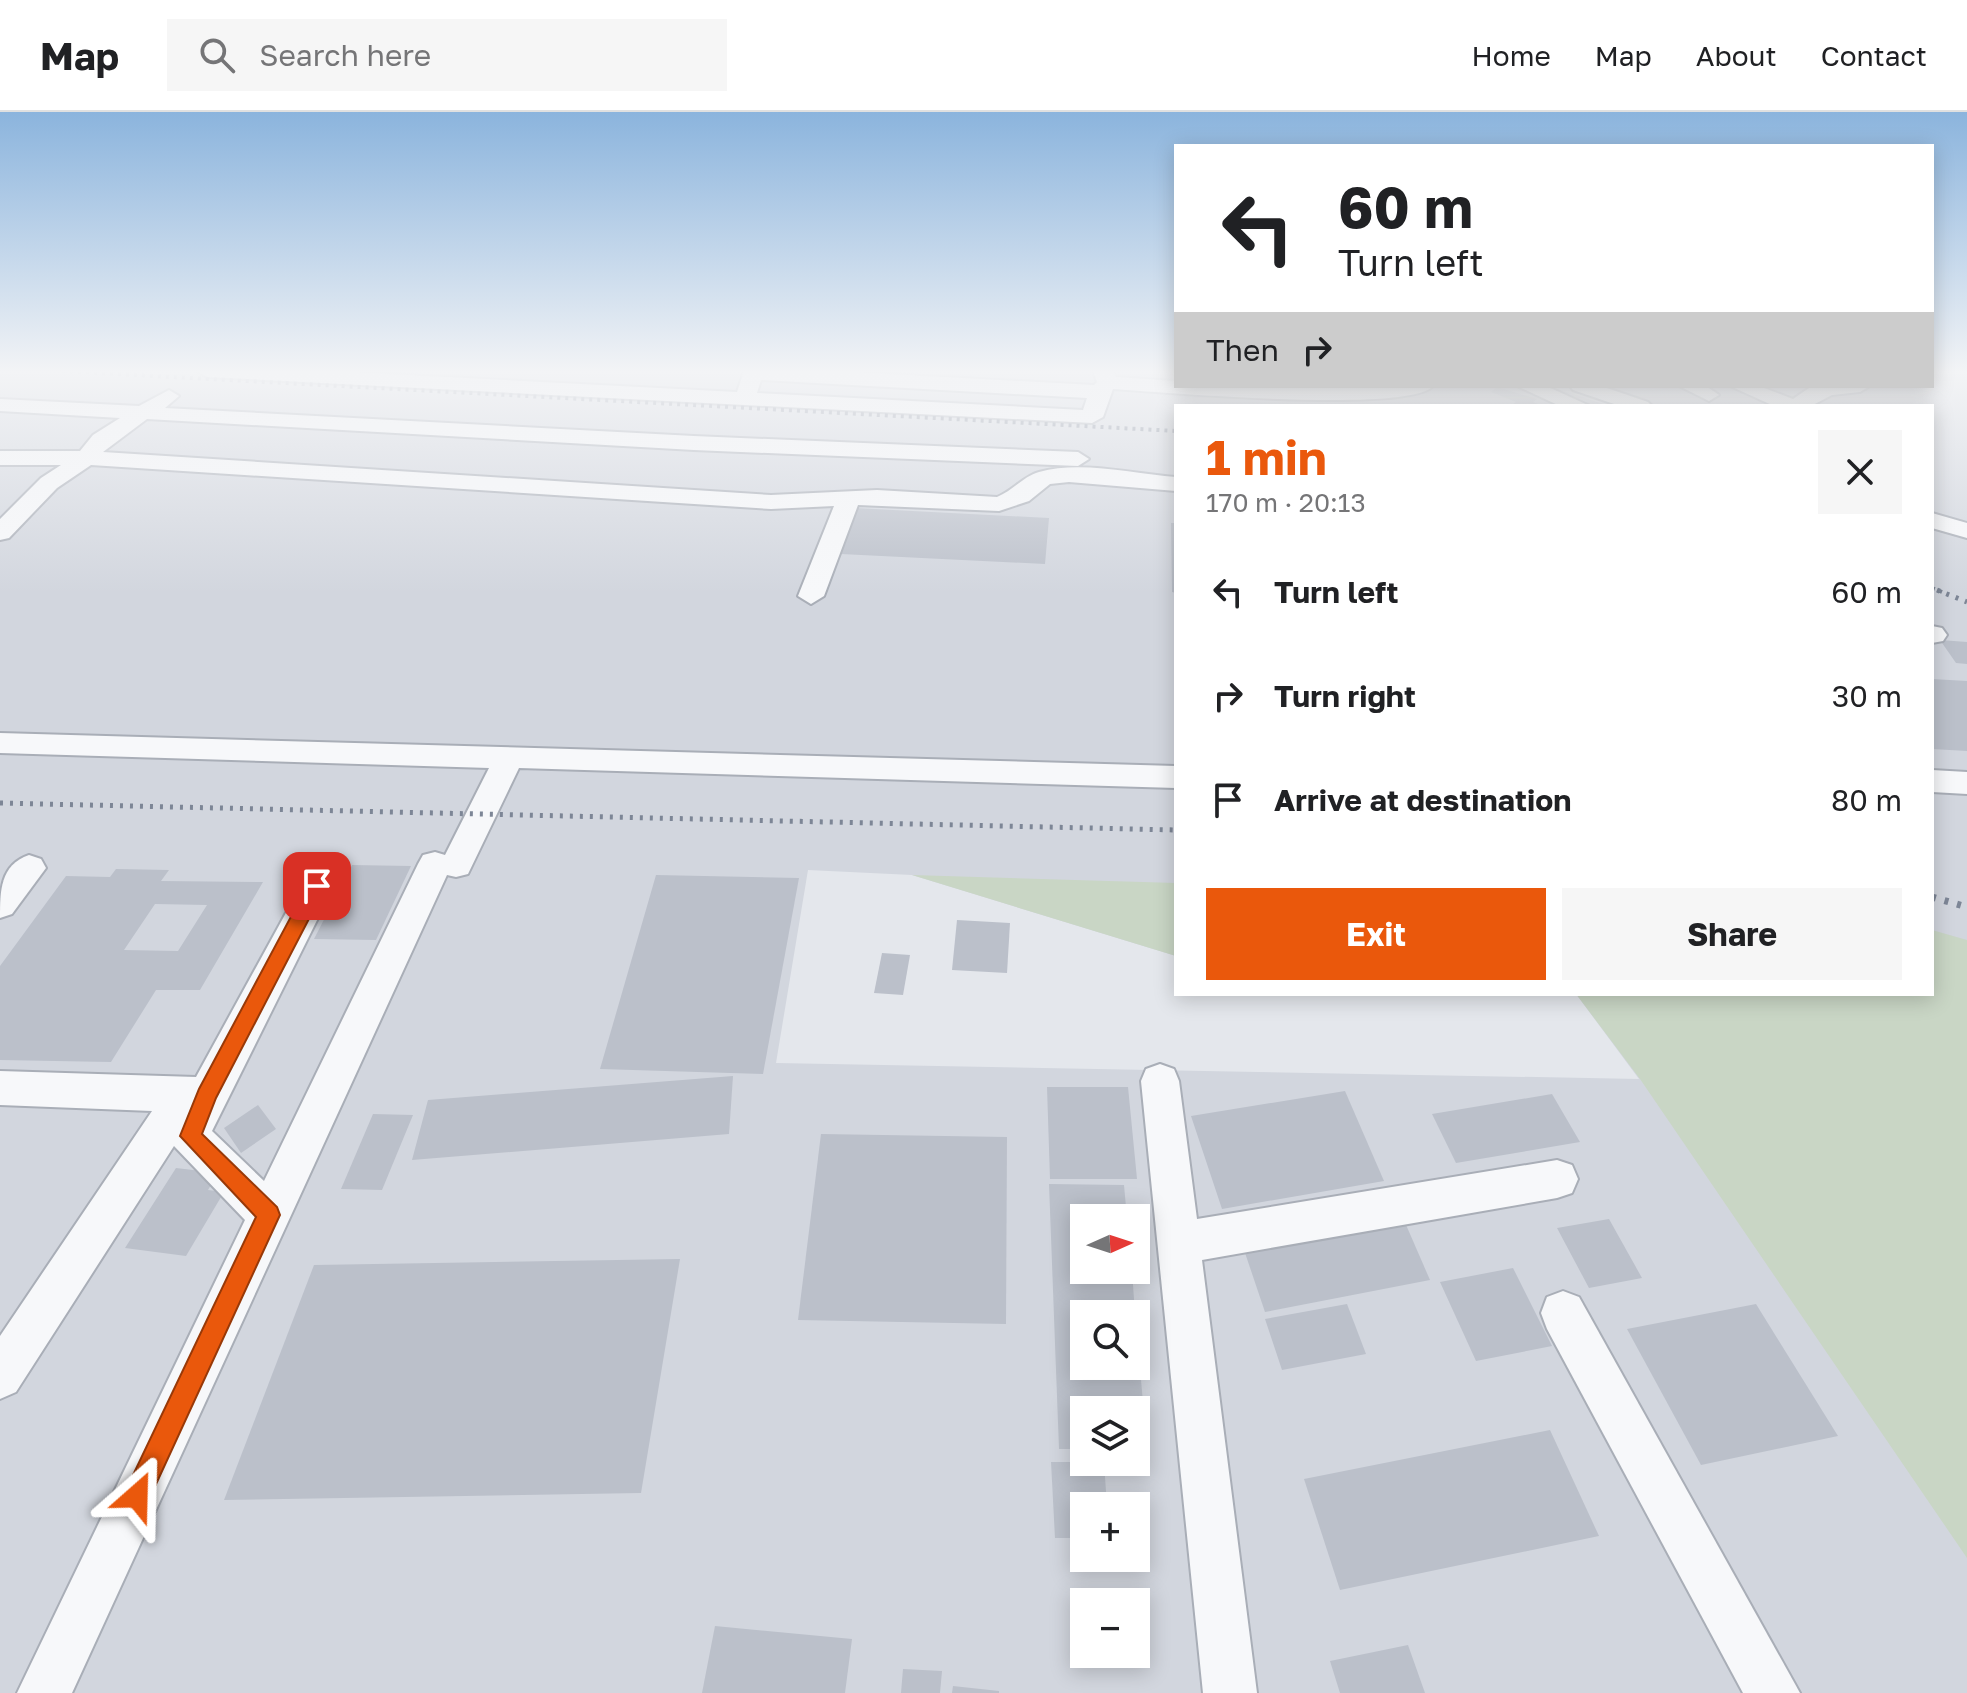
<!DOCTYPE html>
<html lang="en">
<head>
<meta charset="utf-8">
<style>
  body { margin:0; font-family:"Golos Text",sans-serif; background:#f6f6f6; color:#202124; height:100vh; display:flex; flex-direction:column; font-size:30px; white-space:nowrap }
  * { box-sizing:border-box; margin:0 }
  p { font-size:26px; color:#757577 }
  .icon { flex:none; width:44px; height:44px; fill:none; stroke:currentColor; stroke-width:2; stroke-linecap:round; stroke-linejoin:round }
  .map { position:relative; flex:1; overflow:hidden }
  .sheet { position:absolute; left:1174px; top:292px; width:760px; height:592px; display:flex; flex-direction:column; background:#fff; border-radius:0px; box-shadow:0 4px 20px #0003 }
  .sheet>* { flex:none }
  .banner { position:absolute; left:1174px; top:32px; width:760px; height:244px; border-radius:0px; box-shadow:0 4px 20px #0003; background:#fff; color:#202124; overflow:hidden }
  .needle { width:52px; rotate:87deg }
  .fabs { position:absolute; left:1070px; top:1092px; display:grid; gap:16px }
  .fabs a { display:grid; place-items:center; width:80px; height:80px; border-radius:0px; background:#fff; box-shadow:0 4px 20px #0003; font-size:40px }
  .pin { position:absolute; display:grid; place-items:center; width:68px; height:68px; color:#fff; margin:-34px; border-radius:16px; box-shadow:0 4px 12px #0006 }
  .me { position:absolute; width:88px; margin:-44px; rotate:25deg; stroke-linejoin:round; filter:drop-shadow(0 0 6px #0008) }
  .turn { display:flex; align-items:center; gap:28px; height:168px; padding:0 32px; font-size:36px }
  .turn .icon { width:104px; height:104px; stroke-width:2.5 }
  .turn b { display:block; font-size:56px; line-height:68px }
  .then { display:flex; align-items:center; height:76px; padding:0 32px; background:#0003; gap:16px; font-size:30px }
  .round { display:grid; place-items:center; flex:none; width:84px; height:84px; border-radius:0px; background:#f6f6f6 }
  .headline { display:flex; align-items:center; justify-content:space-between; height:136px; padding:0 32px }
  h1 { font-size:48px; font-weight:700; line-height:60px; color:#ea580c }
  .button { display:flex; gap:16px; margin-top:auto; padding:16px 32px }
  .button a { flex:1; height:92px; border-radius:0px; background:#ea580c; color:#fff; font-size:32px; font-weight:700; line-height:92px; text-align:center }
  .button a+a { background:#f6f6f6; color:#202124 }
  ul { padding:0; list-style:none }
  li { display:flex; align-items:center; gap:24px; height:104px; padding:0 32px }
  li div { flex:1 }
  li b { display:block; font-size:30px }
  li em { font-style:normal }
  header { display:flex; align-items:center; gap:48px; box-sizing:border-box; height:112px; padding:0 40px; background:#fff; border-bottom:2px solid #e0e0e0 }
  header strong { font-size:38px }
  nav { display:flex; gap:44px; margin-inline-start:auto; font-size:28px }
  .search { width:560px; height:72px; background:#f6f6f6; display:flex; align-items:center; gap:20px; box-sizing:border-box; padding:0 28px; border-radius:0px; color:#757577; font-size:30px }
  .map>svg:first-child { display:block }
  .built { fill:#d2d6de; fill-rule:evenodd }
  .green { fill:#c9d6c5 }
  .building { fill:#bbc0ca; fill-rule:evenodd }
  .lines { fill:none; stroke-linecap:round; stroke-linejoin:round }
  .minor-casing { stroke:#a9aeb7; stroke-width:4 }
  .minor { fill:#f7f8fa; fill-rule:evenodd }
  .rail-far2 { stroke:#7d8696; stroke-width:4; stroke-dasharray:3 5; stroke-linecap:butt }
  .rail-far1 { stroke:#7d8696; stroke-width:5; stroke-dasharray:3 7; stroke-linecap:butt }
  .rail { stroke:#7d8696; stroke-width:7; stroke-dasharray:4 9; stroke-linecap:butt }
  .route { fill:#ea580c; stroke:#983908; stroke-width:2 }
</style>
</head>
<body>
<header>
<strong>Map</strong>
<div class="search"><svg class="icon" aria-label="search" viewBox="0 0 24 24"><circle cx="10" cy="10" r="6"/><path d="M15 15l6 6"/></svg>Search here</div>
<nav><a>Home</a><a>Map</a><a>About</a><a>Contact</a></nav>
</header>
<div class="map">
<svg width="1967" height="1581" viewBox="0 0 1967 1581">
  <rect width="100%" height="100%" fill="#e4e7ec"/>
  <path class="built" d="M0 259H1176V274H1549L1609 294H1176V844L912 763 808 758 776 951 1639 967 1576 882H1932V294H1652L1592 274H1932V259H1967V1581H0ZM1084 1106H1136V1158H1084ZM1084 1202H1136V1254H1084ZM1084 1298H1136V1350H1084ZM1084 1394H1136V1446H1084ZM1084 1490H1136V1542H1084Z"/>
  <g class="green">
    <polygon points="912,763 1176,771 1176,844"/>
    <polygon points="1932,818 1967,828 1967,1446 1640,967 1576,882 1932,882"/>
  </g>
  <g class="building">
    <polygon points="1497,275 1537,287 1533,290 1543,294 1510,294 1516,290 1491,280"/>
    <polygon points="855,396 1049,406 1045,452 841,442"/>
    <polygon points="1171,411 1176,411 1176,481 1172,480"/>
    <polygon points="1940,528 1967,530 1967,552 1956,551"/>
    <polygon points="1932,567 1967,569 1967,639 1932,637"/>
    <polygon points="352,753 411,754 376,828 314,827"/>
    <path d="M116 757 169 758 161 769 263 770 200 878H156L111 950 0 948V854L66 764 110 765ZM155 792 207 793 178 839 124 838Z"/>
    <polygon points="656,763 799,766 763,962 600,957"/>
    <polygon points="957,808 1010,811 1007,861 952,858"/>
    <polygon points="882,841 910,843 903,883 874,881"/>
    <polygon points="733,964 729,1022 412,1048 428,988"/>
    <polygon points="1047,975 1128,975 1137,1067 1050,1067"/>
    <polygon points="1345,979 1384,1069 1222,1097 1191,1004"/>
    <polygon points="1552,982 1580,1030 1456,1051 1432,1002"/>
    <polygon points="258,993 276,1017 241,1041 224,1016"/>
    <polygon points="373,1002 413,1003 382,1078 341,1077"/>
    <polygon points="821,1022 1007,1025 1006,1212 798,1208"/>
    <polygon points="176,1056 218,1061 208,1078 224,1080 186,1144 125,1136"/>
    <polygon points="1049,1072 1124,1073 1127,1106 1084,1106 1084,1158 1132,1158 1135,1202 1084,1202 1084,1254 1136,1254 1138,1233 1147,1337 1136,1337 1136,1298 1084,1298 1084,1337 1059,1337"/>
    <polygon points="1400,1099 1430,1168 1265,1200 1241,1129"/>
    <polygon points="1609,1107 1642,1166 1589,1176 1557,1116"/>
    <polygon points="680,1147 641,1381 224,1388 314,1153"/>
    <polygon points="1513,1156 1552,1234 1476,1249 1440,1170"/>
    <polygon points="1347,1192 1366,1242 1282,1258 1265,1207"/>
    <polygon points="1756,1192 1838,1324 1701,1353 1627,1217"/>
    <polygon points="1550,1318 1599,1424 1340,1478 1304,1367"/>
    <polygon points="1051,1350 1104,1350 1107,1394 1084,1394 1084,1426 1055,1426"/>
    <polygon points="715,1514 852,1527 845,1581 702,1581"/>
    <polygon points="1408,1533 1425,1581 1340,1581 1330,1549"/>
    <polygon points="903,1557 942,1559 940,1581 901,1581"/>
    <polygon points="953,1574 999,1579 999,1581 952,1581"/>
  </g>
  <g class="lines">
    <defs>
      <g id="minor">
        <path d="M197 259H330L737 280 744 259H833L1094 273 1097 270 1093 259H1113L1116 265 1176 269V274H1433C1410 302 1160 280 1113 277L1103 305 1092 311 207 265ZM761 268 1087 286 1083 298 757 281Z"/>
        <polygon points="1517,274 1546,274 1590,294 1560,294"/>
        <polygon points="1570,274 1601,274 1648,290 1652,294 1620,294 1573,278"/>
        <polygon points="1679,274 1706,274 1719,283 1709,289"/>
        <polygon points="1730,274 1759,274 1793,287 1812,274 1870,274 1860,280 1832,283 1811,294 1774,294"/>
        <path d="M169 278 179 284 165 296 694 324 1078 340 1089 347 1078 354 694 338 147 307 103 340 771 383 877 378 997 385C1012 379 1024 364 1039 360 1081 348 1134 362 1176 365V379L1069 370 1050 372 1029 389 999 399 858 393 824 484 811 492 798 484 834 394 771 397 91 353 57 376 9 426 0 428V407L41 366 61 353H0V339H80L93 323 120 306 0 299V287L139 294Z"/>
        <polygon points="1932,401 1967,411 1967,426 1932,416"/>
        <polygon points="1932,514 1942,516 1947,523 1943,529 1932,531"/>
        <path d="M0 621 1176 654V676L519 656 468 762 456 765 447 763 72 1581H17L245 1108 174 1034 16 1280 0 1287V1224L152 999 0 993V959L196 965 299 777 288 763 293 754C312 748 325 757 334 774L212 1019 264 1069 418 752 423 743 435 740 445 743 489 656 0 641Z"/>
        <polygon points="1932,658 1967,660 1967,682 1932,680"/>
        <path d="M29 743 41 747 46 756 12 802 0 806C0 779 0 753 29 743Z"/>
        <polygon points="1160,952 1174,957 1179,969 1197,1107 1557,1048 1572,1053 1578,1067 1572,1081 1557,1086 1202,1148 1257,1581 1203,1581 1141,969 1146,957"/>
        <polygon points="1563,1179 1579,1185 1800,1581 1743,1581 1547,1217 1541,1201 1547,1185"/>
      </g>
    </defs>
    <use href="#minor" class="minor-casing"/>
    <use href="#minor" class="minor"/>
    <g class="rail-far2">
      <polyline points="62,259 1176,319"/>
      <polyline points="1932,476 1942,480"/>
    </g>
    <g class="rail-far1">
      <polyline points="1937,478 1967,490"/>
      <polyline points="0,691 1176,718"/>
    </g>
    <polyline class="rail" points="1932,785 1967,795"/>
  </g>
  <linearGradient id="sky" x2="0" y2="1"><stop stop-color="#8bb4dd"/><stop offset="0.54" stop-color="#f3f4f6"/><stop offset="1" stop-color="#f3f4f6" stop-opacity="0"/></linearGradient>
  <rect width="1967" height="481" fill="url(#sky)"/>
  <polygon class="route" points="317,767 326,774 216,986 202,1022 277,1095 280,1103 146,1394 137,1397 127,1394 123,1384 256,1105 180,1024 199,977 310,769"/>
</svg>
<div class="fabs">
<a><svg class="needle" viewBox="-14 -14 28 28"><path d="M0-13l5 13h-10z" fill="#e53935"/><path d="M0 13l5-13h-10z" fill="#757577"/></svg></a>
<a><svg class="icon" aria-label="search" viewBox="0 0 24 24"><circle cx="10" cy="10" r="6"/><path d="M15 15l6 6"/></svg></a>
<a><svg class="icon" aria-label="layers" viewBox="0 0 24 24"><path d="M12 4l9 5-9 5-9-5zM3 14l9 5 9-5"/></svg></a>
<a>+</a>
<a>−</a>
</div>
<div class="pin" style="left:317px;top:774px;background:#d93025"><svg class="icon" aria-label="arrive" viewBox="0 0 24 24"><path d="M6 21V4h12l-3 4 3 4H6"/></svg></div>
<svg class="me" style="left:137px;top:1384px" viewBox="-20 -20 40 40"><path d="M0-17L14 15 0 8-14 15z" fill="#ea580c" stroke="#fff" stroke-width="4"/></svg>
<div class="banner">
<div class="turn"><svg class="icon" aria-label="left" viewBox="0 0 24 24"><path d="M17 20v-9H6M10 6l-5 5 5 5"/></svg><div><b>60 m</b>Turn left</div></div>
<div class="then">Then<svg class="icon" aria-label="right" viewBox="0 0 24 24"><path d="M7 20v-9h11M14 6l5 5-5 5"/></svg></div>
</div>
<section class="sheet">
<div class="headline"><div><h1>1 min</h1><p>170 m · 20:13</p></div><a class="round"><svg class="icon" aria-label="close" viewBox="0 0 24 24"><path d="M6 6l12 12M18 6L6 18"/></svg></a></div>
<ul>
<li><svg class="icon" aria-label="left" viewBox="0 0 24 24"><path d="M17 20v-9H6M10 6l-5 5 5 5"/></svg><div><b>Turn left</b></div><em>60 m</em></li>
<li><svg class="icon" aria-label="right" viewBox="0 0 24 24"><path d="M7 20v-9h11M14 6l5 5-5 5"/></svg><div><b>Turn right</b></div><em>30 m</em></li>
<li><svg class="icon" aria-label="arrive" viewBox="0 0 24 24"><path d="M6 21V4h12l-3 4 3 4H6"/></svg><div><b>Arrive at destination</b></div><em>80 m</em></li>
</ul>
<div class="button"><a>Exit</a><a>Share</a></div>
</section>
</div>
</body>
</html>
